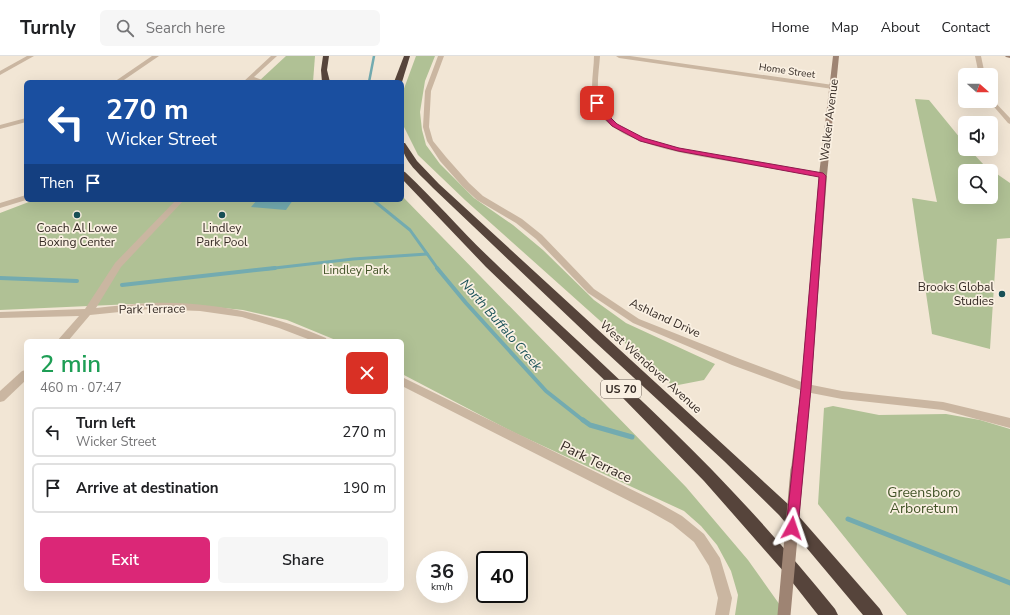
<!DOCTYPE html>
<html lang="en">
<head>
<meta charset="utf-8">
<style>
  body { margin:0; font-family:"Nunito Sans",sans-serif; background:#f6f6f6; color:#202124; height:100vh; display:flex; flex-direction:column; font-size:15px; white-space:nowrap }
  * { box-sizing:border-box; margin:0 }
  p { font-size:13px; color:#757577 }
  .icon { flex:none; width:22px; height:22px; fill:none; stroke:currentColor; stroke-width:2; stroke-linecap:round; stroke-linejoin:round }
  .map { position:relative; flex:1; overflow:hidden }
  .side { position:absolute; left:24px; top:283px; width:380px; height:252px; display:flex; flex-direction:column; background:#fff; border-radius:6px; box-shadow:0 4px 16px #0002 }
  .side>* { flex:none }
  .hud { position:absolute; left:24px; top:24px; width:380px; height:122px; border-radius:6px; box-shadow:0 4px 16px #0002; background:#1a4fa0; color:#fff; overflow:hidden }
  .needle { width:26px; rotate:111deg }
  .fabs { position:absolute; left:958px; top:12px; display:grid; gap:8px }
  .fabs a { display:grid; place-items:center; width:40px; height:40px; border-radius:6px; background:#fff; box-shadow:0 4px 16px #0002; font-size:20px }
  .speed { position:absolute; left:416px; top:495px; display:flex; gap:8px; font-size:20px; font-weight:700; text-align:center }
  .speed>* { display:grid; place-content:center; width:52px; height:52px; border-radius:50%; background:#fff; box-shadow:0 4px 16px #0002; line-height:1 }
  .speed small { font-size:10px; font-weight:400 }
  .speed .limit { border:2px solid #111; border-radius:6px; background:#fff; color:#111 }
  .pin { position:absolute; display:grid; place-items:center; width:34px; height:34px; color:#fff; margin:-17px; border-radius:8px; box-shadow:0 2px 6px #0006 }
  .me { position:absolute; width:44px; margin:-22px; rotate:5deg; stroke-linejoin:round; filter:drop-shadow(0 0 3px #0008) }
  .turn { display:flex; align-items:center; gap:14px; height:84px; padding:0 16px; font-size:18px }
  .turn .icon { width:52px; height:52px; stroke-width:2.5 }
  .turn b { display:block; font-size:28px; line-height:34px }
  .then { display:flex; align-items:center; height:38px; padding:0 16px; background:#0003; gap:8px; font-size:15px }
  .round { display:grid; place-items:center; flex:none; width:42px; height:42px; border-radius:6px; background:#f6f6f6 }
  .overview { display:flex; align-items:center; justify-content:space-between; height:68px; padding:0 16px }
  h1 { font-size:24px; font-weight:600; line-height:30px; color:#1e9e55 }
  .action { display:flex; gap:8px; margin-top:auto; padding:8px 16px }
  .action a { flex:1; height:46px; border-radius:6px; background:#db2777; color:#fff; font-size:16px; font-weight:600; line-height:46px; text-align:center }
  .action a+a { background:#f6f6f6; color:#202124 }
  ul { padding:0; list-style:none }
  li { display:flex; align-items:center; gap:12px; height:50px; margin:0 8px 6px; padding:0 8px; border:2px solid #e0e0e0; border-radius:6px }
  li div { flex:1 }
  li b { display:block; font-size:15px }
  li em { font-style:normal }
  header { display:flex; align-items:center; gap:24px; box-sizing:border-box; height:56px; padding:0 20px; background:#fff; border-bottom:1px solid #e0e0e0 }
  header strong { font-size:19px }
  nav { display:flex; gap:22px; margin-inline-start:auto; font-size:14px }
  .search { width:280px; height:36px; background:#f6f6f6; display:flex; align-items:center; gap:10px; box-sizing:border-box; padding:0 14px; border-radius:6px; color:#757577; font-size:15px }
  .map>svg:first-child { display:block }
  .green { fill:#b0c195; fill-rule:evenodd }
  .water { fill:#73abb0 }
  .lines { fill:none; stroke-linecap:round; stroke-linejoin:round }
  .stream-far3 { stroke:#73abb0; stroke-width:2.5 }
  .stream-far2 { stroke:#73abb0; stroke-width:3 }
  .stream-far1 { stroke:#73abb0; stroke-width:4 }
  .stream { stroke:#73abb0; stroke-width:5 }
  .street { fill:#cab6a1; fill-rule:evenodd }
  .secondary { fill:#9e8473; fill-rule:evenodd }
  .highway { fill:#56443b; fill-rule:evenodd }
  .secondary-bridge { stroke:#9e8473; stroke-width:13 }
  .route { fill:#db2777; stroke:#8e194d }
  .poi-dot { fill:#185057; stroke:#faf0e2; stroke-width:1.5 }
  .labels { text-anchor:middle; dominant-baseline:central; stroke-width:3.5; stroke-linejoin:round; paint-order:stroke }
  .far-street-label { font-size:10px; fill:#342a24; stroke:#faf0e2 }
  .shield { fill:#faf0e2; stroke:#6f655d; stroke-width:1 }
  .shield-label { font-size:11px; font-weight:bold; fill:#342a24 }
  .street-label { font-size:12px; fill:#342a24; stroke:#faf0e2 }
  .poi-label { font-size:12px; fill:#342a24; stroke:#faf0e2 }
  .park-label { font-size:12px; fill:#415327; stroke:#faf0e2 }
  .water-label { font-size:13px; font-style:italic; fill:#185057; stroke:#faf0e2 }
  .near-street-label { font-size:14px; fill:#342a24; stroke:#faf0e2 }
  .near-park-label { font-size:14px; fill:#415327; stroke:#faf0e2 }
</style>
</head>
<body>
<header>
<strong>Turnly</strong>
<div class="search"><svg class="icon" aria-label="search" viewBox="0 0 24 24"><circle cx="10" cy="10" r="6"/><path d="M15 15l6 6"/></svg>Search here</div>
<nav><a>Home</a><a>Map</a><a>About</a><a>Contact</a></nav>
</header>
<div class="map">
<svg width="1010" height="559" viewBox="0 0 1010 559">
  <rect width="100%" height="100%" fill="#f2e6d5"/>
  <g class="green">
    <polygon points="286,0 315,0 313,26 258,26"/>
    <polygon points="416,0 435,0 425,25 420,56 422,74 426,89 440,108 474,142 513,169 543,194 594,244 626,267 715,308 704,324 673,330 465,144 418,99 402,67 402,38"/>
    <path d="M915 43 929 44 965 88V93H969L984 109 1010 127V182L997 183 990 293 932 278 912 142 937 146ZM965 115H991V141H965Z"/>
    <polygon points="402,140 686,431 748,504 787,559 735,559 738,539 731,515 717,489 701,470 684,455 515,377 402,318 402,285 338,285 287,264 243,254 193,249 155,247 0,254 0,157 34,144 402,144"/>
    <polygon points="833,350 879,359 946,358 980,364 1010,373 1010,559 907,559 818,448 824,352"/>
  </g>
  <polygon class="water" points="257,144 293,144 286,154 251,151"/>
  <g class="lines">
    <polyline class="stream-far3" points="369,26 374,0"/>
    <g class="stream-far2">
      <polyline points="373,144 410,174 438,213"/>
      <polyline points="266,213 353,203 427,198"/>
    </g>
    <g class="stream-far1">
      <polyline points="437,212 466,247 546,335 584,365"/>
      <polyline points="0,222 77,225"/>
      <polyline points="122,229 275,212"/>
    </g>
    <g class="stream">
      <polyline points="583,364 590,369 632,381"/>
      <polyline points="848,463 1010,527"/>
    </g>
    <g class="street">
      <polygon points="27,0 34,0 0,19 0,15"/>
      <polygon points="152,0 159,0 121,26 114,26"/>
      <polygon points="271,0 277,0 254,21 268,26 251,24 249,26 243,26"/>
      <polygon points="438,0 444,0 431,35 429,71 433,85 446,101 469,127 483,140 522,163 542,179 594,233 639,263 740,303 807,328 842,335 943,346 1010,362 1010,372 943,354 842,343 806,336 732,309 633,267 588,237 536,183 516,167 477,144 463,131 440,105 427,85 423,71 425,35"/>
      <path d="M594 0H600C599 16 594 40 604 54 627 88 701 96 739 102 767 107 795 112 823 117L827 119 823 121C795 116 767 112 739 107 700 100 618 91 597 54 588 39 594 16 594 0Z"/>
      <polygon points="616,0 630,0 833,29 836,31 833,33 619,2"/>
      <polygon points="975,0 981,0 985,19 979,19"/>
      <polygon points="991,42 1010,62 1010,68 1008,67 989,45 991,45"/>
      <polygon points="26,62 26,66 0,73 0,69"/>
      <polygon points="26,139 26,144 0,152 0,147"/>
      <path d="M176 144H184L121 211 96 252C114 250 132 248 151 247 212 245 270 258 326 282L327 285H313L279 272 242 261 200 255 149 253 90 259 68 285H57L79 260 0 262V256L85 253 115 207Z"/>
      <polygon points="26,314 26,324 4,345 0,346 0,335 22,315"/>
      <polygon points="402,321 659,447 682,460 704,478 720,502 732,542 729,559 715,559 718,542 709,510 694,486 672,468 649,455 402,330"/>
    </g>
    <g class="secondary">
      <polygon points="833,0 839,0 827,119 811,332 803,414 801,418 797,419 793,418 791,414 801,332 819,119"/>
      <polygon points="1005,0 1010,0 1010,2 1006,1"/>
    </g>
    <g class="highway">
      <polygon points="323,0 329,0 327,14 330,26 322,26 321,14"/>
      <polygon points="404,0 410,0 402,26 394,26"/>
      <path d="M402 87H405L417 105 439 128 789 449 880 553 883 559H863L779 459 724 405 594 285 433 132C421 119 402 105 402 87Z"/>
      <path d="M402 115 405 116C436 145 463 177 494 206 552 262 613 316 671 373 730 430 784 490 835 553L838 559H818L785 517 704 425 619 338 486 211 402 123Z"/>
    </g>
    <polyline class="secondary-bridge" points="784,559 797,414"/>
  </g>
  <polygon class="route" points="595,45 599,45 603,54 617,68 644,82 679,92 823,117 826,120 811,332 798,472 796,476 792,478 788,476 786,472 801,332 819,121 678,95 640,85 612,70 599,56"/>
  <g class="poi-dot">
    <circle cx="77" cy="159" r="4"/>
    <circle cx="222" cy="159" r="4"/>
    <circle cx="1002" cy="238" r="4"/>
  </g>
  <g class="labels">
    <g class="far-street-label">
      <text transform="translate(787 15) rotate(8)">Home Street</text>
    </g>
    <rect class="shield" x="601" y="324" width="40" height="18" rx="3"/>
    <g class="shield-label">
      <text x="621" y="333">US 70</text>
    </g>
    <g class="street-label">
      <text transform="translate(829 64) rotate(-83)">Walker Avenue</text>
      <text transform="translate(152 253) rotate(-1)">Park Terrace</text>
      <text transform="translate(665 262) rotate(25)">Ashland Drive</text>
      <text transform="translate(651 311) rotate(42)">West Wendover Avenue</text>
    </g>
    <g class="poi-label">
      <text x="77" y="172">Coach Al Lowe<tspan x="77" dy="14">Boxing Center</tspan></text>
      <text x="222" y="172">Lindley<tspan x="222" dy="14">Park Pool</tspan></text>
      <text x="994" y="231" text-anchor="end">Brooks Global<tspan x="994" dy="14">Studies</tspan></text>
    </g>
    <g class="park-label">
      <text x="356" y="214">Lindley Park</text>
    </g>
    <g class="water-label">
      <text transform="translate(501 269) rotate(49)">North Buffalo Creek</text>
    </g>
    <g class="near-street-label">
      <text transform="translate(596 406) rotate(26)">Park Terrace</text>
    </g>
    <g class="near-park-label">
      <text x="924" y="436">Greensboro<tspan x="924" dy="16">Arboretum</tspan></text>
    </g>
  </g>
</svg>
<div class="fabs">
<a><svg class="needle" viewBox="-14 -14 28 28"><path d="M0-13l5 13h-10z" fill="#e53935"/><path d="M0 13l5-13h-10z" fill="#757577"/></svg></a>
<a><svg class="icon" aria-label="sound" viewBox="0 0 24 24"><path d="M4 9h4l5-4v14l-5-4H4zM17 9q2 3 0 6"/></svg></a>
<a><svg class="icon" aria-label="search" viewBox="0 0 24 24"><circle cx="10" cy="10" r="6"/><path d="M15 15l6 6"/></svg></a>
</div>
<div class="speed"><div>36<small>km/h</small></div><div class="limit">40</div></div>
<div class="pin" style="left:597px;top:47px;background:#d93025"><svg class="icon" aria-label="arrive" viewBox="0 0 24 24"><path d="M6 21V4h12l-3 4 3 4H6"/></svg></div>
<svg class="me" style="left:792px;top:472px" viewBox="-20 -20 40 40"><path d="M0-17L14 15 0 8-14 15z" fill="#db2777" stroke="#fff" stroke-width="4"/></svg>
<div class="hud">
<div class="turn"><svg class="icon" aria-label="left" viewBox="0 0 24 24"><path d="M17 20v-9H6M10 6l-5 5 5 5"/></svg><div><b>270 m</b>Wicker Street</div></div>
<div class="then">Then<svg class="icon" aria-label="arrive" viewBox="0 0 24 24"><path d="M6 21V4h12l-3 4 3 4H6"/></svg></div>
</div>
<section class="side">
<div class="overview"><div><h1>2 min</h1><p>460 m · 07:47</p></div><a class="round" style="background:#d93025;color:#fff"><svg class="icon" aria-label="close" viewBox="0 0 24 24"><path d="M6 6l12 12M18 6L6 18"/></svg></a></div>
<ul>
<li><svg class="icon" aria-label="left" viewBox="0 0 24 24"><path d="M17 20v-9H6M10 6l-5 5 5 5"/></svg><div><b>Turn left</b><p>Wicker Street</p></div><em>270 m</em></li>
<li><svg class="icon" aria-label="arrive" viewBox="0 0 24 24"><path d="M6 21V4h12l-3 4 3 4H6"/></svg><div><b>Arrive at destination</b></div><em>190 m</em></li>
</ul>
<div class="action"><a>Exit</a><a>Share</a></div>
</section>
</div>
</body>
</html>
